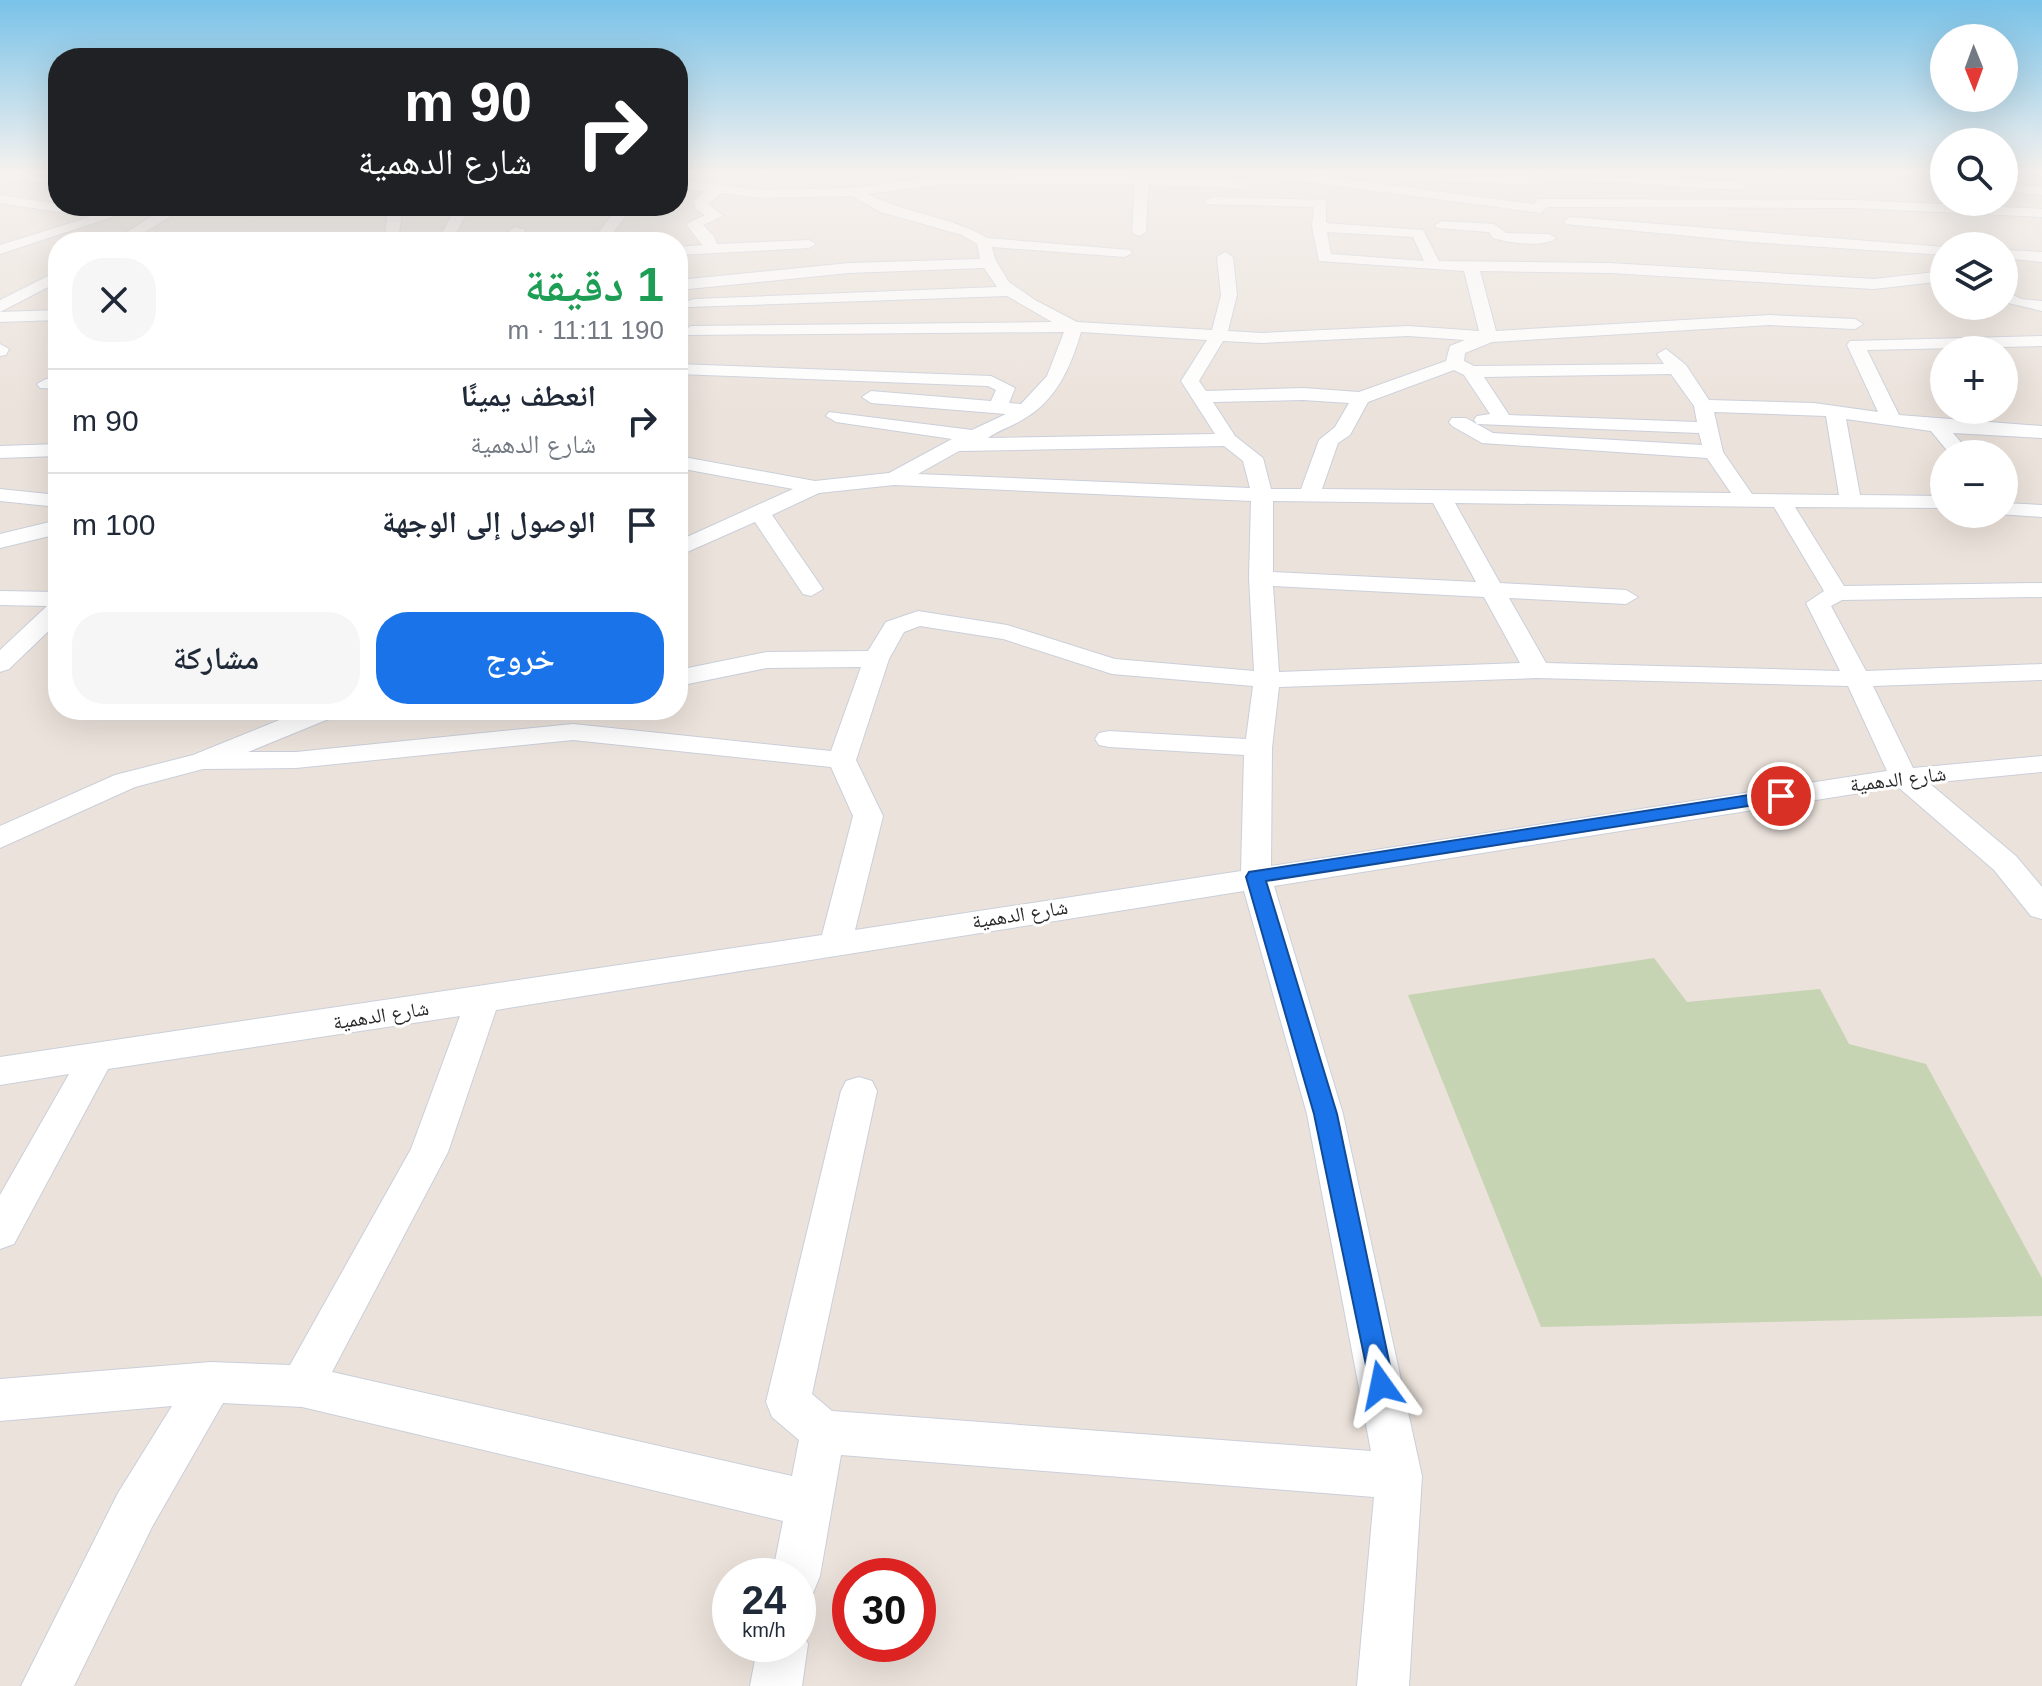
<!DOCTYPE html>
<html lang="ar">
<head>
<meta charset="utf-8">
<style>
  body { margin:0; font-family:Arial,"Noto Naskh Arabic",sans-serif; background:#f6f6f7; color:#1f2937; direction:rtl; height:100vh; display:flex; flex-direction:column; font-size:30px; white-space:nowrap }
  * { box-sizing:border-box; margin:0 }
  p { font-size:26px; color:#747a83 }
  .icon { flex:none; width:44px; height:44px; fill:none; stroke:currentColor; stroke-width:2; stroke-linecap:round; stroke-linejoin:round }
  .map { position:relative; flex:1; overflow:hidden; direction:ltr }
  .panel { position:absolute; left:48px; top:232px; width:640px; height:488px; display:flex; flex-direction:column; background:#fff; border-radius:32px; box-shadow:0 8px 32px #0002; direction:rtl }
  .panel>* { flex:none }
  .top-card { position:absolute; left:48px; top:48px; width:640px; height:168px; border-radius:32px; box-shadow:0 8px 32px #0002; direction:rtl; background:#202124; color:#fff; overflow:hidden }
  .needle { width:52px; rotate:179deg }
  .tools { position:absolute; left:1930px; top:24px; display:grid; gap:16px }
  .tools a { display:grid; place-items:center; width:88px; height:88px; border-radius:50%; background:#fff; box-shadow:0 8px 32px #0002; font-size:40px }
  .speed { position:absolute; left:712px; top:1558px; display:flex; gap:16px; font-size:40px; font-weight:700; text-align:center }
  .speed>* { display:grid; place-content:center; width:104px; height:104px; border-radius:50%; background:#fff; box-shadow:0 8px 32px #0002; line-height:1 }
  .speed small { font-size:20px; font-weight:400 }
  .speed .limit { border:12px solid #d22; background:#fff; color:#111 }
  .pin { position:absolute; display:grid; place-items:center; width:68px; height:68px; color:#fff; margin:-34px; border:4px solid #fff; border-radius:50%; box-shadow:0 2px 8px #0007 }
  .me { position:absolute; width:88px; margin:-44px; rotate:348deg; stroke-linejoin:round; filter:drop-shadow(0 0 6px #0008) }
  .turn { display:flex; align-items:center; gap:28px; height:168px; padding:0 24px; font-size:36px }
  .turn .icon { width:104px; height:104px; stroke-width:2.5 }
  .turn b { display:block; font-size:56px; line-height:68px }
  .round { display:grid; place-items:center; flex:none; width:84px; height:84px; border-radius:32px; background:#f6f6f7 }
  .head { display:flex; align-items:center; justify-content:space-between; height:136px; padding:0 24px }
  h1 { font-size:48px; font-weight:600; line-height:60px; color:#1e9e55 }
  .action { display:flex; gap:16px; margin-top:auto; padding:16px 24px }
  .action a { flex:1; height:92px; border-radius:32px; background:#1a73e8; color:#fff; font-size:32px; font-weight:600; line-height:92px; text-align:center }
  .action a+a { background:#f6f6f7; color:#1f2937 }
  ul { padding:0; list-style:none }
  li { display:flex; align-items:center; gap:24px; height:104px; padding:0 24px; border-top:2px solid #e0e1e3 }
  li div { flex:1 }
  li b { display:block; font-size:30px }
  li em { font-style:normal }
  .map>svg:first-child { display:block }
  .cemetery { fill:#c7d4b3 }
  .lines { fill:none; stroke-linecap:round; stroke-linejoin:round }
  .minor-casing { stroke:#cacfda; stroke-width:2 }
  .minor { fill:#fff; fill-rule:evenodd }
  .route { fill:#1a73e8; stroke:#114b97; stroke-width:2 }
  .labels { text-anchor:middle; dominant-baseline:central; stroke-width:6; stroke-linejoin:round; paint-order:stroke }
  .street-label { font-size:20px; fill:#292929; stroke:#fff }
</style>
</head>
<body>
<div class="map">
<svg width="2042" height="1686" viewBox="0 0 2042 1686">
  <rect width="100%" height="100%" fill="#ebe2db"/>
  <polygon class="cemetery" points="1654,958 1687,1002 1820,989 1849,1044 1926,1064 2042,1278 2042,1316 1541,1327 1408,995"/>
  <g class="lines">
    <defs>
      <g id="minor">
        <polygon points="5,174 58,177 58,185 11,178"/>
        <polygon points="1272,174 1305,174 1533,204 1539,199 1854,200 2042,209 2042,217 1854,208 1547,207 1541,213 1278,178"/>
        <polygon points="1399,174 1526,176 1533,180 1526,184 1404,180 1399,179"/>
        <polygon points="1538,174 1740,182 1747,186 1740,190 1544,178"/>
        <polygon points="1933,174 1944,174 1944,180 1934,177"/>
        <path d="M1108 176 1243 180 1250 184 1243 188 1148 185 1146 232 1139 236 1132 232 1135 185H936L868 194C906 214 951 216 987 238L1130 250 1132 253 1125 257 992 247 995 259 1009 282 1035 300 1077 322 1212 330 1221 295 1217 257 1225 252 1233 257 1237 295 1228 331 1262 333 1408 326 1479 331 1464 271 1319 261 1312 227 1314 207 1207 204 1205 201 1212 197 1326 200V223L1423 230 1439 261 1610 263 1874 279 1944 271V281L1874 289 1610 273 1480 271 1496 331 1770 315 1855 319 1863 324 1855 329 1770 325 1492 342 1465 353 1464 361 1474 366 1664 364 1657 354 1666 349 1686 365 1709 400 1814 403 1878 412 1847 345 1850 341 2042 336V346L1867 350 1899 415 2042 426V438L1953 433 1971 454H1950L1931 431 1846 419 1860 495 1944 496V508L1795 507 1844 586 2042 583V597L1842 600 1831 606 1866 671 2042 664V680L1873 686 1913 768 2042 756V772L1929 783 2016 856 2042 887V919L2031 916 1994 870 1898 787 1274 886 1343 1114 1422 1476 1409 1686H1357L1374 1497 841 1455 820 1576 813 1593 798 1600V1576H772L783 1521 302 1407 223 1403 152 1527 74 1686H21L118 1493 172 1406 0 1421V1379L211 1362 290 1365 411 1149 460 1016 108 1069 14 1244 0 1249V1195L69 1074 0 1085V1057L822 935 853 816 831 767 573 740 296 768 203 769 135 787 0 848V826L115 775 193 755 304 710H340L336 716 248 752H296L573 724 831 751 861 667 767 668 678 686V670L767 652 868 651 886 622 918 611 1007 625 1115 659 1254 671 1249 578 1251 501 894 485 819 493 772 515 823 589 811 596 803 594 755 522 678 556V541L793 489 678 468V456L815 481 889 473 952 439 836 422 826 416 829 412 972 430 1006 414 871 403 862 397 871 391 991 401 996 390 988 386 678 374V364L991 376 1015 388 1009 403 1021 404 1047 376 1064 332 685 335 683 331 691 326 1052 322 1007 296 688 307V301L694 299 997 287 984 268 849 273 678 290V280L849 263 980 259 977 244 962 235 881 212 852 196 761 198 721 193 708 204 723 216 703 225 714 236 717 244 809 240 816 244 809 248 678 255V247L702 245 686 224 705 215 696 209 694 201 706 191 678 188V180L761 190 854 188 936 177ZM1327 232 1413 237 1424 261 1331 254ZM1081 332 1207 340 1181 381 1215 434 988 438C997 431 1011 427 1022 420 1056 401 1070 369 1081 332ZM1408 336 1465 340 1450 346 1446 361 1359 392 1303 388 1206 391 1199 381 1223 341 1262 343ZM1454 370 1464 375 1490 414 1477 416 1474 420 1477 424 1699 433 1702 445 1493 433 1466 418H1452L1449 422 1452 426 1482 443 1707 458 1731 493 1322 489 1338 443 1350 435 1368 402ZM1671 374 1694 406 1697 422 1509 415 1484 377ZM1303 400 1349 403 1335 427 1319 440 1301 489H1271L1263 458 1235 436 1213 402ZM1714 412 1826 416 1839 495 1752 494 1723 452ZM1224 446 1243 461 1250 488 918 474 959 451ZM1273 501 1433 503 1476 582 1273 572ZM1455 503 1774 507 1824 591 1806 603 1840 671 1546 663 1509 598 1626 604 1638 597 1626 590 1500 583ZM1273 586 1484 597 1520 663 1279 672ZM920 626 1003 639 1112 674 1253 686 1246 739 1109 731 1099 733 1095 739 1099 745 1109 747 1244 755 1241 871 855 930 883 816 856 760 889 659 904 632ZM1537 678 1848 686 1887 771 1271 866 1272 748 1279 687ZM1244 891 1307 1114 1371 1451 832 1411 812 1394 877 1091 872 1081 859 1077 846 1081 841 1091 766 1402 772 1417 799 1440 792 1476 332 1372 448 1152 496 1010Z"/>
        <polygon points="2004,183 2042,187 2042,195 2004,191"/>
        <polygon points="0,195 89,209 94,210 94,216 125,206 146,206 0,254 0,245 90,217 0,203"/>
        <polygon points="168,206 276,206 269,210 178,212 128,242 111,242"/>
        <polygon points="396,206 402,210 398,242 384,242 388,210"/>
        <polygon points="475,206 467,213 451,242 437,242 456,207"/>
        <polygon points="641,206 628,213 606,242 591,242 618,207"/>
        <polygon points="1571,217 1944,247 1944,255 1750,242 1566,224 1564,221"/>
        <path d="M1442 221 1494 224 1506 233 1549 234 1556 238C1543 248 1509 243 1493 238L1489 232 1437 228 1435 225Z"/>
        <polygon points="514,227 526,230 513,242 497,242"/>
        <polygon points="2004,250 2042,252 2042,262 2004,258"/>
        <polygon points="58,271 58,282 0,312 0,300"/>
        <polygon points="2004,290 2021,299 2042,301 2042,311 2004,302"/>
        <polygon points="58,310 58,320 0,322 0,312"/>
        <polygon points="0,344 9,349 6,355 0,356"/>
        <polygon points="46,379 58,379 58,389 40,388 37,384"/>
        <polygon points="58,444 58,456 0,458 0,446"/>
        <polygon points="0,489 58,495 58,507 0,501"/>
        <polygon points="2004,503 2042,505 2042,517 1998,514 2004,514"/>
        <polygon points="58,520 58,534 0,548 0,534"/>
        <polygon points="0,591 58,592 58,622 9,669 0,672 0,650 47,606 0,605"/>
        <polygon points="798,1625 808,1644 802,1686 750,1686 758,1644 798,1644"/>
      </g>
    </defs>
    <use href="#minor" class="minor-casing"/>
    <use href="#minor" class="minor"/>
  </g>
  <linearGradient id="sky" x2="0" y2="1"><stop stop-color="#79c2e8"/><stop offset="0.42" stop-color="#f6f2ef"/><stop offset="1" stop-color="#f6f2ef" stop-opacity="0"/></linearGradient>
  <rect width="2042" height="410" fill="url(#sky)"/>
  <polygon class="route" points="1781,790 1790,796 1787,800 1266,881 1337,1114 1394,1385 1390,1394 1381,1398 1372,1394 1314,1114 1246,877 1249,872"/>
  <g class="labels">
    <g class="street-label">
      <text transform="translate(1898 779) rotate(-7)">شارع الدهمية</text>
      <text transform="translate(1020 914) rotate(-9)">شارع الدهمية</text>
      <text transform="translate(381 1015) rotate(-9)">شارع الدهمية</text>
    </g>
  </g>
</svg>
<div class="tools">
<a><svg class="needle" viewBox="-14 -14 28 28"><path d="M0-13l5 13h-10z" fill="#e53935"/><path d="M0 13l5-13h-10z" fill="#747a83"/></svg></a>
<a><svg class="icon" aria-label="search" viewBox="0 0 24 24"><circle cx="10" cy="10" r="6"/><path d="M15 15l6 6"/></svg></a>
<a><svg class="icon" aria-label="layers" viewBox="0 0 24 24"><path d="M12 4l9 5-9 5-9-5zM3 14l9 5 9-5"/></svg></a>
<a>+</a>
<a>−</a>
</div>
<div class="speed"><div>24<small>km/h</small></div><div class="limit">30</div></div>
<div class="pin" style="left:1781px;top:796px;background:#d93025"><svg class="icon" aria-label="arrive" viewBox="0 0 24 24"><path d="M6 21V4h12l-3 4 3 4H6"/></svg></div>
<svg class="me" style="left:1381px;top:1385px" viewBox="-20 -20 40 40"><path d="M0-17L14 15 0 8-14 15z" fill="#1a73e8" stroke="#fff" stroke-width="4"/></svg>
<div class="top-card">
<div class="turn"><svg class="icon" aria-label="right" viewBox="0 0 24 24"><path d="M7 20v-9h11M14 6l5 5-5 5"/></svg><div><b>90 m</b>شارع الدهمية</div></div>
</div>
<section class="panel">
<div class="head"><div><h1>1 دقيقة</h1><p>190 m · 11:11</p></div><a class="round"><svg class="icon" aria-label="close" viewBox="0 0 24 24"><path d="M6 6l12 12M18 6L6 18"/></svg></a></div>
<ul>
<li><svg class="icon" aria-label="right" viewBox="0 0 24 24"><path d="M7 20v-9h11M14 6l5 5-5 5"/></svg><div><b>انعطف يمينًا</b><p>شارع الدهمية</p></div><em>90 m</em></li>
<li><svg class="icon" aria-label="arrive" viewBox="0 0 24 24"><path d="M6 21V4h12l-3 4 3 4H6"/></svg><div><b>الوصول إلى الوجهة</b></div><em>100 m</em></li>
</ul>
<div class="action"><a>خروج</a><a>مشاركة</a></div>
</section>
</div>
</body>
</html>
